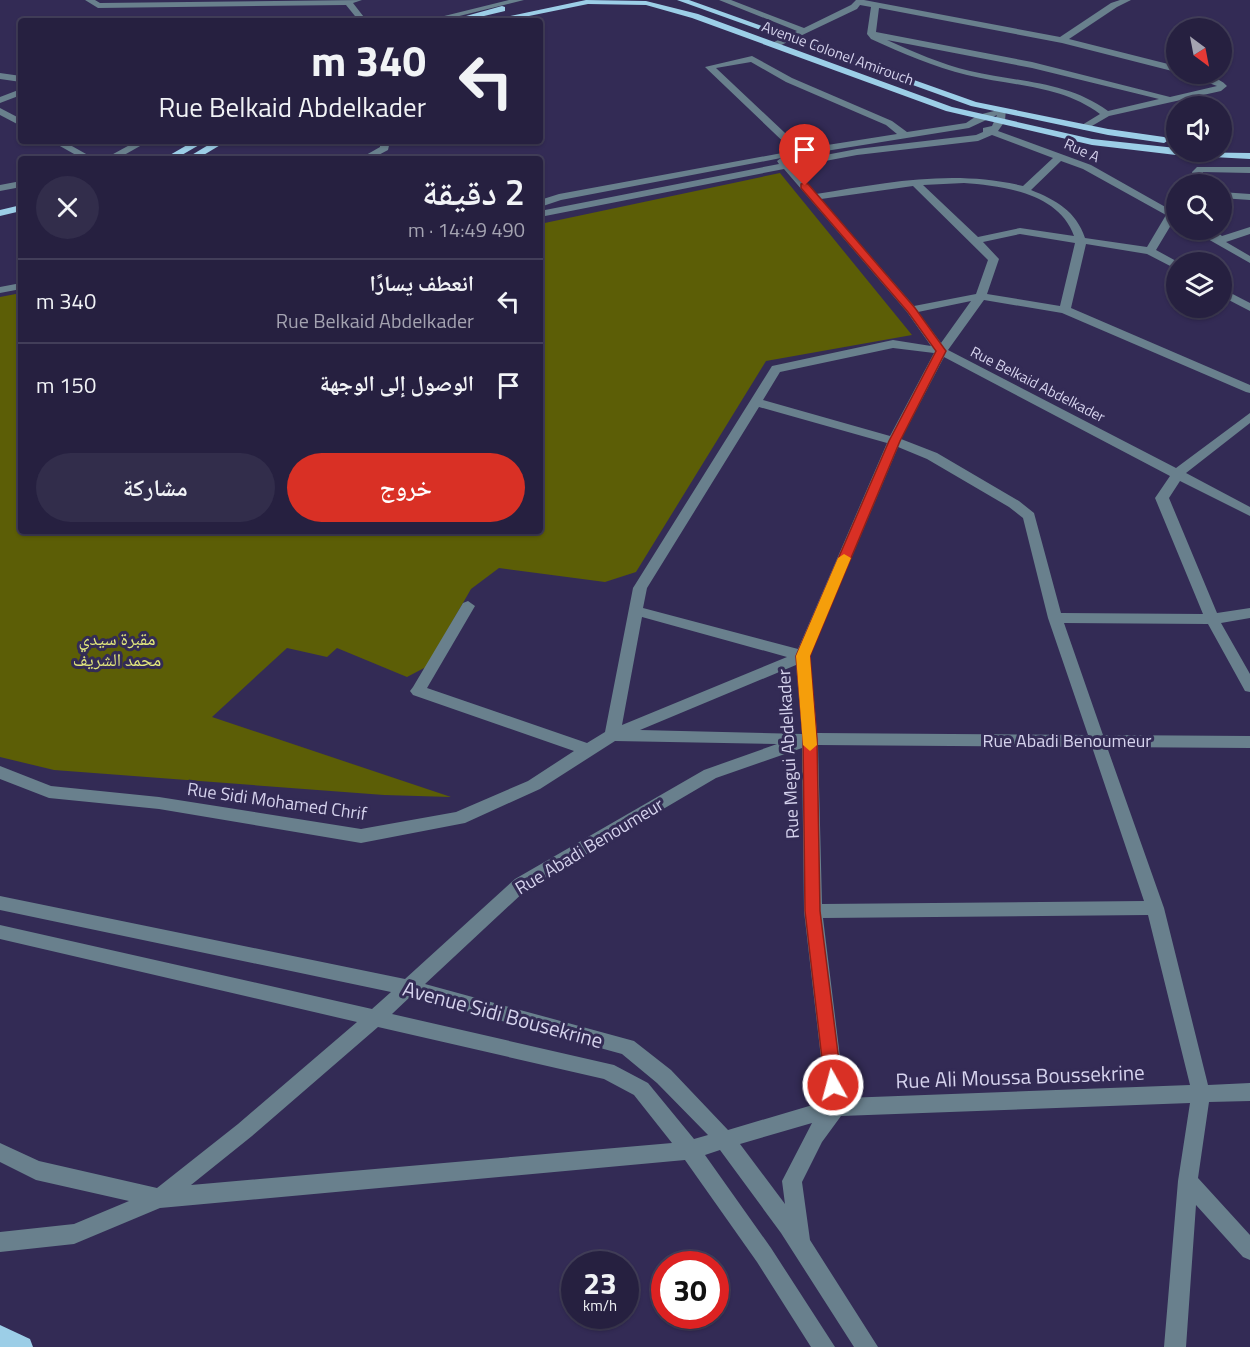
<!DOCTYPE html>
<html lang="ar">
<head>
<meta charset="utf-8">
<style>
  body { margin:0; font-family:"Titillium Web","Noto Naskh Arabic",sans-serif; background:#322d4b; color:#f1f3f6; direction:rtl; height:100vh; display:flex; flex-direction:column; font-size:22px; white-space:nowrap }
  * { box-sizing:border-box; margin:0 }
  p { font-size:20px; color:#a4a3b1 }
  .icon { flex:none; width:33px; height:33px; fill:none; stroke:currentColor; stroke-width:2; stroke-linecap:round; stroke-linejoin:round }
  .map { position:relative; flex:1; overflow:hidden; direction:ltr }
  .side { position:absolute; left:18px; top:156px; width:525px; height:378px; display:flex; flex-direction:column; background:#262040; border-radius:6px; box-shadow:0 2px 4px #0004,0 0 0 2px #423e59; direction:rtl }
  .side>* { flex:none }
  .hud { position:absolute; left:18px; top:18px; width:525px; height:126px; border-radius:6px; box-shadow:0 2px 4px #0004,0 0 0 2px #423e59; direction:rtl; background:#262040; color:#f1f3f6; overflow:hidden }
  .needle { width:39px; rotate:148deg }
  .tools { position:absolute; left:1166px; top:18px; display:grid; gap:12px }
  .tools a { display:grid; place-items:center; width:66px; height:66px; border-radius:50%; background:#262040; box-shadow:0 2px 4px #0004,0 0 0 2px #423e59; font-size:30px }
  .speed { position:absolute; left:561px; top:1251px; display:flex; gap:12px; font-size:30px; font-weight:700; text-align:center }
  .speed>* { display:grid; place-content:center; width:78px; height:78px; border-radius:50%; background:#262040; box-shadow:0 2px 4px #0004,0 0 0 2px #423e59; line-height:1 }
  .speed small { font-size:15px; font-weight:400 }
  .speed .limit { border:9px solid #d22; background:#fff; color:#111 }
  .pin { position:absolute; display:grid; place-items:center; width:51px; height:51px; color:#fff; margin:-62px -26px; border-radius:50% 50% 50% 0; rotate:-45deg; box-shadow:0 0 6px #0007 }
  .pin .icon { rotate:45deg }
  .me { position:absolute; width:66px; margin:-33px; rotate:353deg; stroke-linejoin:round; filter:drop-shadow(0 0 4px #0008) }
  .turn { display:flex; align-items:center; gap:21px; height:126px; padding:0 18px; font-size:27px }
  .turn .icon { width:78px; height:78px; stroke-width:2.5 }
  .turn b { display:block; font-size:42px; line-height:51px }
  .round { display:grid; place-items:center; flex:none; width:63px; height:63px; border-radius:32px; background:#322d4b }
  .headline { display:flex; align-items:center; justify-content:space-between; height:102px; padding:0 18px }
  h1 { font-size:36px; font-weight:600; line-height:45px }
  .primary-button { display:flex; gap:12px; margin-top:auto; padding:12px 18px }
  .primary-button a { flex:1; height:69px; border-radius:36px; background:#d93025; color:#fff; font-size:24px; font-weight:600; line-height:69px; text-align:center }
  .primary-button a+a { background:#322d4b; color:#f1f3f6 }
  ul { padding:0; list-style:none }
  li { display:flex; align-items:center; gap:18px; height:84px; padding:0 18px; border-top:2px solid #423e59 }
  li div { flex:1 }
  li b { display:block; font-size:22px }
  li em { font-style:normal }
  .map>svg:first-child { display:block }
  .green { fill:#5c5e06 }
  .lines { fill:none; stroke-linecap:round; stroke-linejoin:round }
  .minor { fill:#69808d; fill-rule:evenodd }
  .major { fill:#9ccee7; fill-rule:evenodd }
  .route { fill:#d93025; stroke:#8d1f18; stroke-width:1.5 }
  .slow { fill:#f59e0b }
  .labels { text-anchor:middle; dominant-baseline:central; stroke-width:6; stroke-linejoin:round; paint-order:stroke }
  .far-street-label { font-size:15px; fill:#d5d2ed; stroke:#332b55 }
  .park-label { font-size:18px; fill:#e3e87d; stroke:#332b55 }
  .street-label { font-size:18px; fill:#d5d2ed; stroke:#332b55 }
  .near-street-label { font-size:21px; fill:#d5d2ed; stroke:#332b55 }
</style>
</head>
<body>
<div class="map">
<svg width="1250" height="1347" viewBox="0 0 1250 1347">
  <rect width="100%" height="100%" fill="#332b55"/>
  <polygon class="green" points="780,173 912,335 766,361 636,572 605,582 499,568 471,589 426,667 407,677 337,648 327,657 287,648 212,717 451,797 384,795 54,770 0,757 0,297 21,293 21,531 540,531 540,224"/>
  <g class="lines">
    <g class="minor">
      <polygon points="85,0 95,0 100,3 362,0 353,3 367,21 359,21 346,5 98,8"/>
      <polygon points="509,0 524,0 439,21 424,21"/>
      <path d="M719 0H731L804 28 851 5 856 0H864L1060 37 1111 3 1120 0H1131L1117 7 1069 39 1176 66V72L1062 43 879 8 876 32 1032 62 1170 97 1217 86 1190 76 1189 74C1202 74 1218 76 1227 86L1221 91 1109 116 1085 130 1082 129V125L1100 114C1061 85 1012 86 967 75 934 67 902 53 871 39L867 34 871 7 860 5 857 9 775 48 771 45 772 43 797 31ZM887 40 1032 68 1159 99 1108 111C1067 81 1017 82 970 71 941 64 914 52 887 40Z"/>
      <path d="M752 56 792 78 892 121 907 132 966 123 978 115 1006 108 1005 121 998 131 1091 165 1176 213V220H1174L1156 250 1178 262 1176 269 1147 254 1086 244 1071 308 1250 385V393L1246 392 1062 313 984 300 948 350 1176 468 1250 413V423L1186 473 1250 507V516L1180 481 1169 498 1217 613 1250 608V618L1221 623 1250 674V692L1245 691 1208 624 1064 623 1103 735 1250 736V748L1107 747 1164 908 1208 1085 1250 1083V1101L1209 1102 1198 1178 1250 1235V1260L1243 1257 1196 1205 1186 1347H1164L1178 1181 1190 1103 841 1116 822 1142 802 1182 810 1240 878 1347H854L781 1233 720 1150 705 1155 771 1248 835 1347H811L757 1262 685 1160 160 1208 74 1244 0 1252V1232L74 1224 129 1201 36 1180 0 1162V1143L39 1161 157 1188 238 1124 357 1022 0 939V925L372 1009 391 992 0 910V896L405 979 515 879 704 770 777 744 615 741 540 789 465 823 361 843 159 809 49 798 0 779V766L51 786 159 797 361 829 456 812 528 781 574 751 413 695 410 691 413 687 463 603 468 601 475 606 427 688 587 743 605 732 633 588 772 366 893 340 931 346 907 312 784 169 540 217V211L779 164 777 161 781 158 561 200 540 207V200L559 194 793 151 705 67ZM751 62 786 82 886 125 897 134 802 149 716 68ZM997 115 992 126 983 128V132L976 135 857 149 789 162 782 158 969 128ZM992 135 1053 158 1023 186C951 169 887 183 816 194L793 167 857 155 978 141ZM1061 161 1083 169 1166 215 1147 247 1085 238C1076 211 1056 200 1031 190ZM964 183C1003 186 1059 193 1074 236L1020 228 978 237 923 185ZM913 186 988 260 976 294 914 306 821 199ZM1020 234 1075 243 1060 306 987 294 999 259 983 242ZM971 301 941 343 918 312ZM893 348 934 353 890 436 763 400 780 372ZM944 357 1170 476 1155 498 1203 614 1061 613 1034 513 1019 501 937 453 901 439ZM759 407 887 443 798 649 643 608 647 588ZM898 447 927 459 1009 507 1023 518 1048 618 1088 735 817 733 810 656ZM642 617 787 657 622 725ZM796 665 802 734 640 730ZM818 745 1092 747 1144 901 822 904ZM802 748 804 911 826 1101 728 1130 671 1070 634 1041 425 984 527 889 716 778ZM1148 915 1190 1085 845 1098 823 918ZM411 996 622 1054 657 1083 708 1135 694 1139 648 1083 614 1065 392 1014ZM378 1027 604 1079 634 1095 672 1143 191 1185 252 1136ZM812 1123 782 1181 785 1204 740 1144Z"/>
      <polygon points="0,73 21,76 21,82 0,79"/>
      <polygon points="21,89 21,95 0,103 0,97"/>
      <polygon points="0,108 21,119 21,126 0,115"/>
      <polygon points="51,141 63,141 95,159 83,159"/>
      <polygon points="137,141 149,141 117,159 104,159"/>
      <polygon points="380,141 390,141 388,150 371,159 359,159 380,147"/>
      <polygon points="1197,167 1250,167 1250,173 1203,172 1203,184 1193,184 1192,172"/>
      <polygon points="21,181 21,187 0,191 0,185"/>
      <polygon points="1221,192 1250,194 1250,200 1221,198"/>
      <polygon points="1250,227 1250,234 1226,242 1250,256 1250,263 1192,230 1204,230 1212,234 1217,232 1222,236"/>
      <polygon points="21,283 21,289 0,293 0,287"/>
      <polygon points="1221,288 1250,303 1250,311 1221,296"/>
    </g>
    <g class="major">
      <polygon points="586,0 646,1 698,14 952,107 1092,139 1176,148 1176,152 1250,153 1250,159 1176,155 1092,145 946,111 692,18 646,5 588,4 504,21 487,21"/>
      <polygon points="677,0 689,0 976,102 1108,129 1164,137 1169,140 1164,143 1108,135 971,106"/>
      <polygon points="502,6 505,7 505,11 463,21 448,21"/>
      <polygon points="194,141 206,141 175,159 163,159"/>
      <polygon points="215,141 227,141 197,159 185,159"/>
      <polygon points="21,205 21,211 0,216 0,210"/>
      <polygon points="0,1325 30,1339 33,1347 0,1347"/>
    </g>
  </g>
  <polygon class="route" points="805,183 808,184 915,308 946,351 900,441 810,656 817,739 820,911 842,1085 839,1091 833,1093 827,1091 825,1085 805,911 803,739 796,656 889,441 936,351 908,312 801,188 801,184"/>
  <polygon class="slow" points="844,554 851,558 810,656 817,745 810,751 803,745 796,656 838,558"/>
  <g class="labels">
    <g class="far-street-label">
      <text transform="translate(838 53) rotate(20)">Avenue Colonel Amirouch</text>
      <text transform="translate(1082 150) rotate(24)">Rue A</text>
      <text transform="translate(1038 384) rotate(27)">Rue Belkaid Abdelkader</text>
    </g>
    <g class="park-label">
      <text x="117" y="638">مقبرة سيدي<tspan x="117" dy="21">محمد الشريف</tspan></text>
    </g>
    <g class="street-label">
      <text x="1067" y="740">Rue Abadi Benoumeur</text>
      <text transform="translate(788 754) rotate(-93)">Rue Megui Abdelkader</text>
      <text transform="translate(277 801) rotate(8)">Rue Sidi Mohamed Chrif</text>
      <text transform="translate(589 846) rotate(-31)">Rue Abadi Benoumeur</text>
    </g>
    <g class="near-street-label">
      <text transform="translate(503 1014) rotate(15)">Avenue Sidi Bousekrine</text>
      <text transform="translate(1020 1076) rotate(-2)">Rue Ali Moussa Boussekrine</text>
    </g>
  </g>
</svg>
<div class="tools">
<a><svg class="needle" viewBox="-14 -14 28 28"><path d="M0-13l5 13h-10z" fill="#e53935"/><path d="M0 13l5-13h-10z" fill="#a4a3b1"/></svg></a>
<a><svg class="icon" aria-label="sound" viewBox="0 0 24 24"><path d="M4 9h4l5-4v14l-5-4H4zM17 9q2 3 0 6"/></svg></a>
<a><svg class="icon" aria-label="search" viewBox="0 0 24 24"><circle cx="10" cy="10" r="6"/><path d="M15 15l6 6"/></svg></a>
<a><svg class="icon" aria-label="layers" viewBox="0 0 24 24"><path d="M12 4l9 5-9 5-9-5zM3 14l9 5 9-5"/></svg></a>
</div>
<div class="speed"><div>23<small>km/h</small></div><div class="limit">30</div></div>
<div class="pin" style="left:805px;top:186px;background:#d93025"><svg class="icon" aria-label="arrive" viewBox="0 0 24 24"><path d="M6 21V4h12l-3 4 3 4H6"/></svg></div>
<svg class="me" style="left:833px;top:1085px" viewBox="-20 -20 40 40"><circle r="17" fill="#d93025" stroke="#fff" stroke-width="3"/><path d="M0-11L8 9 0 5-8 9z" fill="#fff"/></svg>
<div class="hud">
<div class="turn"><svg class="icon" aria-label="left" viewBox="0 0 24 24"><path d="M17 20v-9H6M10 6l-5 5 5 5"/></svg><div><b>340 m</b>Rue Belkaid Abdelkader</div></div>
</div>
<section class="side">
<div class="headline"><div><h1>2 دقيقة</h1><p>490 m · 14:49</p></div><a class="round"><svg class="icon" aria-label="close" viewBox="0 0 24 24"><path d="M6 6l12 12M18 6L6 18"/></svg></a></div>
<ul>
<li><svg class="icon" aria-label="left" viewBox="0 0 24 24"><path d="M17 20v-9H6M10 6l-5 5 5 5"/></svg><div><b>انعطف يسارًا</b><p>Rue Belkaid Abdelkader</p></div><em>340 m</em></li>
<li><svg class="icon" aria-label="arrive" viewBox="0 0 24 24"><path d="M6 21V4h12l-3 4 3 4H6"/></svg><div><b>الوصول إلى الوجهة</b></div><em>150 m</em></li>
</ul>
<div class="primary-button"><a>خروج</a><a>مشاركة</a></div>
</section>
</div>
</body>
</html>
